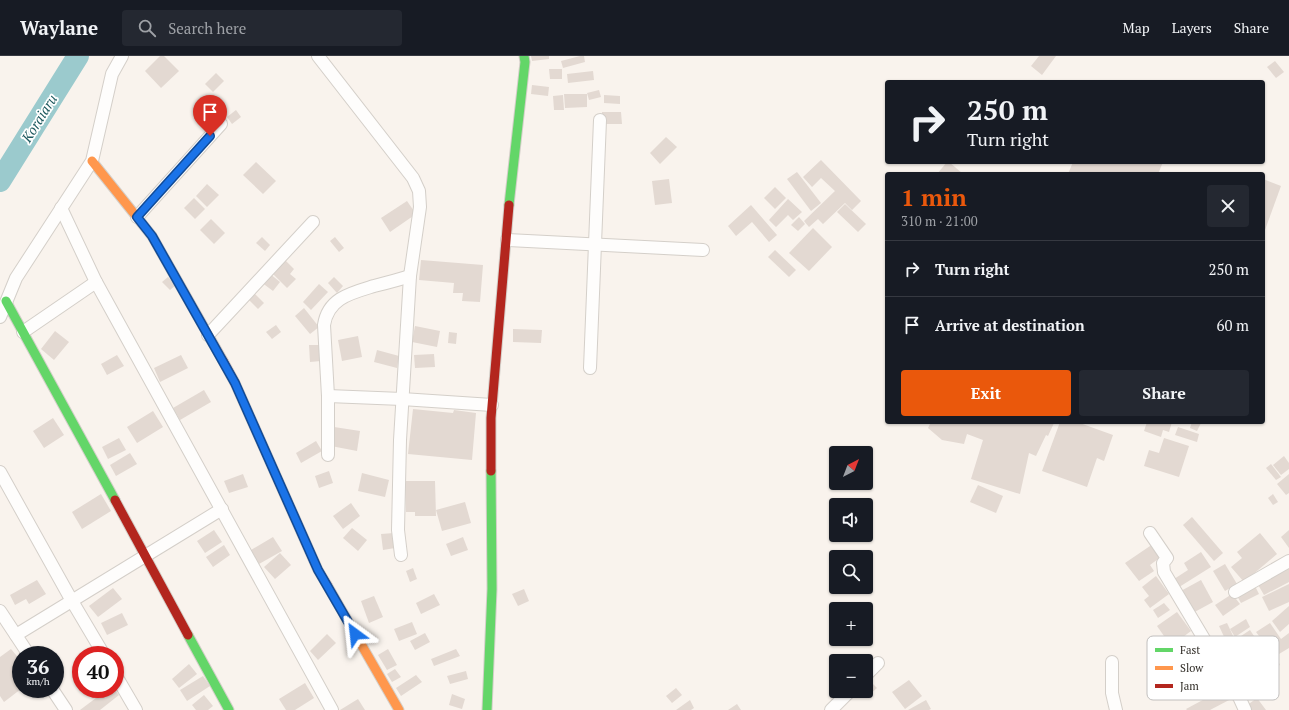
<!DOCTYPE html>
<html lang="en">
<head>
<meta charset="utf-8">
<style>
  body { margin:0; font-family:"PT Serif",serif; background:#242831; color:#f1f3f6; height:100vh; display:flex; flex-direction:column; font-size:15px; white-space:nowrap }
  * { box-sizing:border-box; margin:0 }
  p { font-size:13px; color:#9ea1a6 }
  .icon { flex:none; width:22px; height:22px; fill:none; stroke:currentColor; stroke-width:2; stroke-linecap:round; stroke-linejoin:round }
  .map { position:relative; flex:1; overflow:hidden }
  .panel { position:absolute; left:885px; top:116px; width:380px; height:252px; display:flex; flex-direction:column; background:#171b24; border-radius:4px; box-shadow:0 1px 3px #0004 }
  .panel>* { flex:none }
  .guide { position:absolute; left:885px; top:24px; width:380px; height:84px; border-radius:4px; box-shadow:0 1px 3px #0004; background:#171b24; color:#f1f3f6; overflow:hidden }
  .needle { width:26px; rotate:42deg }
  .buttons { position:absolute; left:829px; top:390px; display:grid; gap:8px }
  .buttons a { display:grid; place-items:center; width:44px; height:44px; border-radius:4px; background:#171b24; box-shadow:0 1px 3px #0004; font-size:20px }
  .speed { position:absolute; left:12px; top:590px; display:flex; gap:8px; font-size:20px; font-weight:700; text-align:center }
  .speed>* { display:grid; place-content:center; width:52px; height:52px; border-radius:50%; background:#171b24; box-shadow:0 1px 3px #0004; line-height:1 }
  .speed small { font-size:10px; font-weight:400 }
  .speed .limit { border:6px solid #d22; background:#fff; color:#111 }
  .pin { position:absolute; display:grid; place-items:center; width:34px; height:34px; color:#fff; margin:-41px -17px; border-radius:50% 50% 50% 0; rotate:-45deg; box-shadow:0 0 4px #0007 }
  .pin .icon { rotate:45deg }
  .me { position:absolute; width:44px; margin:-22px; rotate:330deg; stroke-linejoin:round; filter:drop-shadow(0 0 3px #0008) }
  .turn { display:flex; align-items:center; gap:14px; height:84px; padding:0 16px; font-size:18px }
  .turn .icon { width:52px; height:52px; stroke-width:2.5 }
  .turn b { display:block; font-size:28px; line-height:34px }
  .round { display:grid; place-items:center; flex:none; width:42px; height:42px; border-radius:4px; background:#242831 }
  .summary { display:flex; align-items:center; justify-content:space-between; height:68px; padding:0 16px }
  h1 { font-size:24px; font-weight:700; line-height:30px; color:#ea580c }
  .cta { display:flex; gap:8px; margin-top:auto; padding:8px 16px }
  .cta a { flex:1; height:46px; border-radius:4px; background:#ea580c; color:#fff; font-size:16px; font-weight:700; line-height:46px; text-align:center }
  .cta a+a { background:#242831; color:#f1f3f6 }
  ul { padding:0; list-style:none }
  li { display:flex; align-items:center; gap:12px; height:56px; padding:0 16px; border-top:1px solid #363941 }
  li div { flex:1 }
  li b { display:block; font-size:15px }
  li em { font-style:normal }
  header { display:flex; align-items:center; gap:24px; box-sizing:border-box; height:56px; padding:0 20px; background:#171b24; border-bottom:1px solid #363941 }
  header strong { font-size:19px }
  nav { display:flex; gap:22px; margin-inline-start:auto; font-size:14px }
  .search { width:280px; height:36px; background:#242831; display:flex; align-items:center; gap:10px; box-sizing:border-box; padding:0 14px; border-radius:4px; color:#9ea1a6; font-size:15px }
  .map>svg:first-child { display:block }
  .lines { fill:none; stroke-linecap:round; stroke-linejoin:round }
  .river { stroke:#9bcacd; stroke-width:22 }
  .building { fill:#e3d9d2 }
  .street-casing { stroke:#d4cfc9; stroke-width:14 }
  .fast-casing { stroke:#d4cfc9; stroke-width:11 }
  .slow-casing { stroke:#d4cfc9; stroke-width:11 }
  .jam-casing { stroke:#d4cfc9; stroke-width:11 }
  .street { stroke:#fefdfc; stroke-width:12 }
  .fast { stroke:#63d668; stroke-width:9 }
  .slow { stroke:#ff974d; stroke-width:9 }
  .jam { stroke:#b3261e; stroke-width:9 }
  .route-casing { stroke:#114b97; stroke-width:10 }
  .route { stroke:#1a73e8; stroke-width:7 }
  .labels { text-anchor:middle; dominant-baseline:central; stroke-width:3.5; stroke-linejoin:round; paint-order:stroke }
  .water-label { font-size:14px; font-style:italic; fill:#1c585d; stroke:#fff }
  .key { fill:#fff; stroke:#c1bfbe; stroke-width:1 }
  .key-label { font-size:11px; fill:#2f2b25 }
</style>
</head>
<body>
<header>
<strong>Waylane</strong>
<div class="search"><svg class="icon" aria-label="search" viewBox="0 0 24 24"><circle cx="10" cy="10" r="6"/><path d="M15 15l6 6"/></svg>Search here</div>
<nav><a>Map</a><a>Layers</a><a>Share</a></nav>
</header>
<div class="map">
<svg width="1289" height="654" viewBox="0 0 1289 654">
  <rect width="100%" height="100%" fill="#f9f3ed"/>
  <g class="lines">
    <polyline class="river" points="0,125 78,0"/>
  </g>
  <g class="building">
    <polygon points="160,0 164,0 179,15 161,32 145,15"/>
    <polygon points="531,0 549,0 549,3 532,5"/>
    <polygon points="580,0 584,0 585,6 563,12 561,5"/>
    <polygon points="1039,0 1056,0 1042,19 1031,10"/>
    <polygon points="1275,5 1284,16 1276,22 1267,11"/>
    <polygon points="549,13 562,13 562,23 550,23"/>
    <polygon points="593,15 594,24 568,27 567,18"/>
    <polygon points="216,17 224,25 213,36 205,28"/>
    <polygon points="532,29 549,31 548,40 531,38"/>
    <polygon points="599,34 601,41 589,44 587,37"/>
    <polygon points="564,38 587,38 587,51 565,52"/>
    <polygon points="563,39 564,54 554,54 553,40"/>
    <polygon points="604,39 620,40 620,48 604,47"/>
    <polygon points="236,54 241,61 232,68 227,61"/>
    <polygon points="602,56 621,56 622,68 602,68"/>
    <polygon points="666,81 677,91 660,108 650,97"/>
    <polygon points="821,104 861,145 852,154 845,147 823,168 818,163 809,171 804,165 835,135 821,122 812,131 803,121"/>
    <polygon points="256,106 276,125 263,138 243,119"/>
    <polygon points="947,106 949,106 962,117 961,118 937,118"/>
    <polygon points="1073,106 1163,106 1158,118 1068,118"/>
    <polygon points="797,116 821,147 811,155 787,123"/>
    <polygon points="669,123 672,147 655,149 652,125"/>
    <polygon points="1263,123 1281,130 1265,174 1263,173"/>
    <polygon points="207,128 219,139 207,151 196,140"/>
    <polygon points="775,131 786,142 775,153 764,142"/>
    <polygon points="194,142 205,153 195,163 184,152"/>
    <polygon points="788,143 802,156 793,164 788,159 776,171 769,164"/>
    <polygon points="407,145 416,158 390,176 381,162"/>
    <polygon points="845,148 866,168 858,176 837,156"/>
    <polygon points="751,149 777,179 769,186 752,166 736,180 728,170"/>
    <polygon points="799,161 805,168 798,175 791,169"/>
    <polygon points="211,163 225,177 214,188 200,174"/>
    <polygon points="813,172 832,191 809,215 789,197"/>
    <polygon points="262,181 270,189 265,195 256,187"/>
    <polygon points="335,181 344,192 339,196 330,185"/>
    <polygon points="775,194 796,214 789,221 768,201"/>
    <polygon points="283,202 294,213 290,218 296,223 287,232 270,215"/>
    <polygon points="421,204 483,209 480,246 462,245 463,237 453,237 454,227 419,224"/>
    <polygon points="269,217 280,226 273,235 261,226"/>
    <polygon points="168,221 176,229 170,234 162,226"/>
    <polygon points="334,221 343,230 337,237 328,227"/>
    <polygon points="319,228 328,236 311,254 303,246"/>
    <polygon points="252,235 264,247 258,253 246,241"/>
    <polygon points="304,252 319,271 310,278 295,260"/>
    <polygon points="276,269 281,276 272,283 266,276"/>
    <polygon points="415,270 440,275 437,291 412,286"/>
    <polygon points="513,273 542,274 541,287 513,286"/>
    <polygon points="55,275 69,286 54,304 41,293"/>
    <polygon points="449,276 457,277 456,288 448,287"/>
    <polygon points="358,280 362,301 342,305 338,284"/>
    <polygon points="309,289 320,289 321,305 310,306"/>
    <polygon points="377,294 399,300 397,312 374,306"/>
    <polygon points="434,298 435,311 415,312 414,299"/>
    <polygon points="117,299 124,310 107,319 101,308"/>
    <polygon points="181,299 188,312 160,326 154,312"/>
    <polygon points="204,334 211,346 180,364 173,352"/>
    <polygon points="413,353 453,357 454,354 476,357 472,404 408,398"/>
    <polygon points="153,355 163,371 137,387 127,371"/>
    <polygon points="53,362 64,379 44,392 33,375"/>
    <polygon points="931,366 1053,366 1054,367 1048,380 1046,379 1036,400 1029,397 1020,438 971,423 983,384 967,378 964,388 942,384 928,372"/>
    <polygon points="1060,366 1077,366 1113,379 1104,405 1097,402 1087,431 1042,415"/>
    <polygon points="1147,366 1172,366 1169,376 1163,374 1161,381 1144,375"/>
    <polygon points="1192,366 1201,367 1197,375 1190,372"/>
    <polygon points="334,371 360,375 357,395 331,390"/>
    <polygon points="1178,371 1199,378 1197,386 1175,379"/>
    <polygon points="119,382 126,394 108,403 102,391"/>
    <polygon points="1164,382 1189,390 1179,421 1144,410 1149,394 1159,397"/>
    <polygon points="316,385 322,395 301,407 296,397"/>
    <polygon points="130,397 137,408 116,420 110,409"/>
    <polygon points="1284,400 1289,407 1289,413 1281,419 1273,409"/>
    <polygon points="1271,408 1281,421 1276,424 1266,412"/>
    <polygon points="329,415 333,427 319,432 315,420"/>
    <polygon points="362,417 389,424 385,441 358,435"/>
    <polygon points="243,418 248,431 229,437 224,425"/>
    <polygon points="1289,418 1289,437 1286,439 1277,428"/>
    <polygon points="405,425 435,425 436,460 415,460 415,456 406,456"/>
    <polygon points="978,429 1003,440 996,457 970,446"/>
    <polygon points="101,438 111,455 82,473 72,456"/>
    <polygon points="1273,438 1278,446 1273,449 1268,442"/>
    <polygon points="465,446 471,467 442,475 436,454"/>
    <polygon points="351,447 360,460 343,473 333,460"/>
    <polygon points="1192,461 1223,497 1214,505 1183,469"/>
    <polygon points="352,472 367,484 358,495 343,482"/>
    <polygon points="214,474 222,486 205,497 197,485"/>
    <polygon points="1289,474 1289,492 1281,481"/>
    <polygon points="394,477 395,492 383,494 381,478"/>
    <polygon points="1260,477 1277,498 1244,526 1231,511 1242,502 1237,496"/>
    <polygon points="273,481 282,495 259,508 251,494"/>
    <polygon points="463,481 468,494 451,500 446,488"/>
    <polygon points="1153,488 1162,500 1150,509 1154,515 1139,525 1125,507"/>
    <polygon points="224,489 230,499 213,511 206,501"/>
    <polygon points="1201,496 1211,511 1176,533 1171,525 1188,514 1184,507"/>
    <polygon points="280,497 291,509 275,523 264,511"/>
    <polygon points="1225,508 1237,528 1225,535 1213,515"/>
    <polygon points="1289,509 1289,526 1264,539 1257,527"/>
    <polygon points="413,512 417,523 410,526 406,515"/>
    <polygon points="1156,520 1169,538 1150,552 1144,544 1149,540 1142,531"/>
    <polygon points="37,524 46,538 29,548 26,543 15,549 10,539"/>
    <polygon points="1201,524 1213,546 1191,558 1179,536"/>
    <polygon points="1254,528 1259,538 1241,547 1236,538"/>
    <polygon points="1289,528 1289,546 1269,555 1262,541"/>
    <polygon points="113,532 122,543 98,561 89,550"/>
    <polygon points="524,533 529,545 518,550 512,538"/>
    <polygon points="434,538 440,549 421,558 416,547"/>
    <polygon points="1232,538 1240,548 1223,560 1215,549"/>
    <polygon points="374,540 383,561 369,567 361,545"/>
    <polygon points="1164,547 1170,554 1158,562 1153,554"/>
    <polygon points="1289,550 1289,568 1280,576 1272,565"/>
    <polygon points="1177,556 1191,575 1171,590 1157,570"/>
    <polygon points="122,557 128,569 107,579 101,567"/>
    <polygon points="1246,563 1250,571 1235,581 1230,573"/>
    <polygon points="412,566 417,578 399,585 394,573"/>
    <polygon points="1227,567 1235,584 1227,587 1219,570"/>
    <polygon points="1270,567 1281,583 1289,577 1289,592 1279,598 1267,580 1262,584 1256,576"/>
    <polygon points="1250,574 1258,586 1246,594 1238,582"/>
    <polygon points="425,577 430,586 415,594 410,585"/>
    <polygon points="327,578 336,587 318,604 310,595"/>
    <polygon points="1197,579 1203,591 1191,596 1186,584"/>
    <polygon points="1268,584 1280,609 1267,615 1255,590"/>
    <polygon points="11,593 21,605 21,633 4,646 0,640 0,601"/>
    <polygon points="388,593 397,609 387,614 378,599"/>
    <polygon points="456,593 460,600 434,610 431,603"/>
    <polygon points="189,608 197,618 179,632 172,623"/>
    <polygon points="395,613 401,621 392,626 387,618"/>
    <polygon points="466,615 468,623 450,628 447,620"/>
    <polygon points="416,619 422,626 401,640 396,632"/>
    <polygon points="203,620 210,630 187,645 180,634"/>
    <polygon points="869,624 877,632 869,639 865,635 866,635 866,627"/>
    <polygon points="909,624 922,640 905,653 892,636"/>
    <polygon points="305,627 314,642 295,654 286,654 279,643"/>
    <polygon points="1227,631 1233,642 1210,654 1187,654 1186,653"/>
    <polygon points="676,632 682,639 672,647 666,640"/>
    <polygon points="108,633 114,633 119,639 100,654 80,654"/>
    <polygon points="452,638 465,643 462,653 449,649"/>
    <polygon points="204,639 213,650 208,654 196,654 192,649"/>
    <polygon points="1257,642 1266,654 1249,654 1246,650"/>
    <polygon points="358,643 365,654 340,654"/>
    <polygon points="690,644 694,652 691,654 676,654"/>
    <polygon points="926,644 931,653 929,654 908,654"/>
    <polygon points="737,648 741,654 728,654"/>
  </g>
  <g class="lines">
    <defs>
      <g id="street">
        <polyline points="318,0 413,122 419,135 420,151 410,220 400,384 398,474 401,499"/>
        <polyline points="61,152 96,226 332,654"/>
        <polyline points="137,161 221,68"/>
        <polyline points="507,184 703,194"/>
        <polyline points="0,261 16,222 92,105 112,18 122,0"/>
        <polyline points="23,276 96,226"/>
        <polyline points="208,279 313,166"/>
        <polyline points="590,312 600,64"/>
        <polyline points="328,340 402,343 492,349"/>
        <path d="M328 399V340L324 269C328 242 351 237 374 230 386 227 398 224 410 220"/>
        <polyline points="0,416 72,545 104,599"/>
        <polyline points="1150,477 1167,502 1163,507 1164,516 1240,643 1245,654"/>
        <polyline points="1235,536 1289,505"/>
        <polyline points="0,555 29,599"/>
        <polyline points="16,579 222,453"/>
        <polyline points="1112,606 1112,637 1116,654"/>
        <polyline points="115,618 136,654"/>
        <polyline points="866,619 878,607"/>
        <polyline points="52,633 66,654"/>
        <polyline points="831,654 850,635"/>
      </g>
      <g id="fast">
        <polyline points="509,149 525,6 524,0"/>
        <polyline points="6,245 115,444"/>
        <polyline points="188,579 229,654"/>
        <polyline points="487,654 492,533 491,415"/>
      </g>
      <g id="slow">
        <polyline points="92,105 152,180 223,305"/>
        <polyline points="327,529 399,654"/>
      </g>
      <g id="jam">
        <polyline points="223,305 235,327 318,514 327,529"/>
        <polyline points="491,415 491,362 509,149"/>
        <polyline points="115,444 188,579"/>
      </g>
    </defs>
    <use href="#street" class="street-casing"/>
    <use href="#fast" class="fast-casing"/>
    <use href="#slow" class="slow-casing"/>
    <use href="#jam" class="jam-casing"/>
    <use href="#street" class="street"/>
    <use href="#fast" class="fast"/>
    <use href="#slow" class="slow"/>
    <use href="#jam" class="jam"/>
  </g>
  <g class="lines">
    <defs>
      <polyline id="route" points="210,80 137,161 152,180 235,327 318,514 355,578"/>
    </defs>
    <use href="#route" class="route-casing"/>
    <use href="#route" class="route"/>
  </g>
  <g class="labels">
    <g class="water-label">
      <text transform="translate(39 62) rotate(-58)">Koraiaru</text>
    </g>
  </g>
  <rect x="1147" y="580" width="132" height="64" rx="6" class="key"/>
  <rect x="1155" y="592" width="18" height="4" fill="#63d668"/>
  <rect x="1155" y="610" width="18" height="4" fill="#ff974d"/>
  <rect x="1155" y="628" width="18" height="4" fill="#b3261e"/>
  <g class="key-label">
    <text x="1180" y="598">Fast</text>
    <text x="1180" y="616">Slow</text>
    <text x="1180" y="634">Jam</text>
  </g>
</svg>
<div class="buttons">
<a><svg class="needle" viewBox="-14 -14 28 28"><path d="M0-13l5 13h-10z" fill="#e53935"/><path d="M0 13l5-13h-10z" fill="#9ea1a6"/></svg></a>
<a><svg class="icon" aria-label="sound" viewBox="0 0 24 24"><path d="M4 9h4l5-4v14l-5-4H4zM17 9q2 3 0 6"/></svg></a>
<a><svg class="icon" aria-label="search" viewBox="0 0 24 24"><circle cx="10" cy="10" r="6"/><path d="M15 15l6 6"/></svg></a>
<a>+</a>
<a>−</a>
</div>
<div class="speed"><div>36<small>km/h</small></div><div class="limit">40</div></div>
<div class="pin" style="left:210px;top:80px;background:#d93025"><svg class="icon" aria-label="arrive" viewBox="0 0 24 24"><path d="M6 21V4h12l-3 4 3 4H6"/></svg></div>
<svg class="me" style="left:355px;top:578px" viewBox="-20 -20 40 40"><path d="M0-17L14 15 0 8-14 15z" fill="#1a73e8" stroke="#fff" stroke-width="4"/></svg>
<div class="guide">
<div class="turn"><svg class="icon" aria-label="right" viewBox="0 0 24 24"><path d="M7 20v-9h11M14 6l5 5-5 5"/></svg><div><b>250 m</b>Turn right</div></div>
</div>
<section class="panel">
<div class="summary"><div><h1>1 min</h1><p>310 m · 21:00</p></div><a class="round"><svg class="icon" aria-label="close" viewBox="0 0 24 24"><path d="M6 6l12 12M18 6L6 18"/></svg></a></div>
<ul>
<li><svg class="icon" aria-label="right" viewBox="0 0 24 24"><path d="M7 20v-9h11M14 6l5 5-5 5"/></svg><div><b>Turn right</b></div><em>250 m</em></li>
<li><svg class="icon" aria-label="arrive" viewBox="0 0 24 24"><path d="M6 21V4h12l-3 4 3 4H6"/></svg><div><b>Arrive at destination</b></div><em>60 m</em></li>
</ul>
<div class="cta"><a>Exit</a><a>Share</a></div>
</section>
</div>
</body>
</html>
